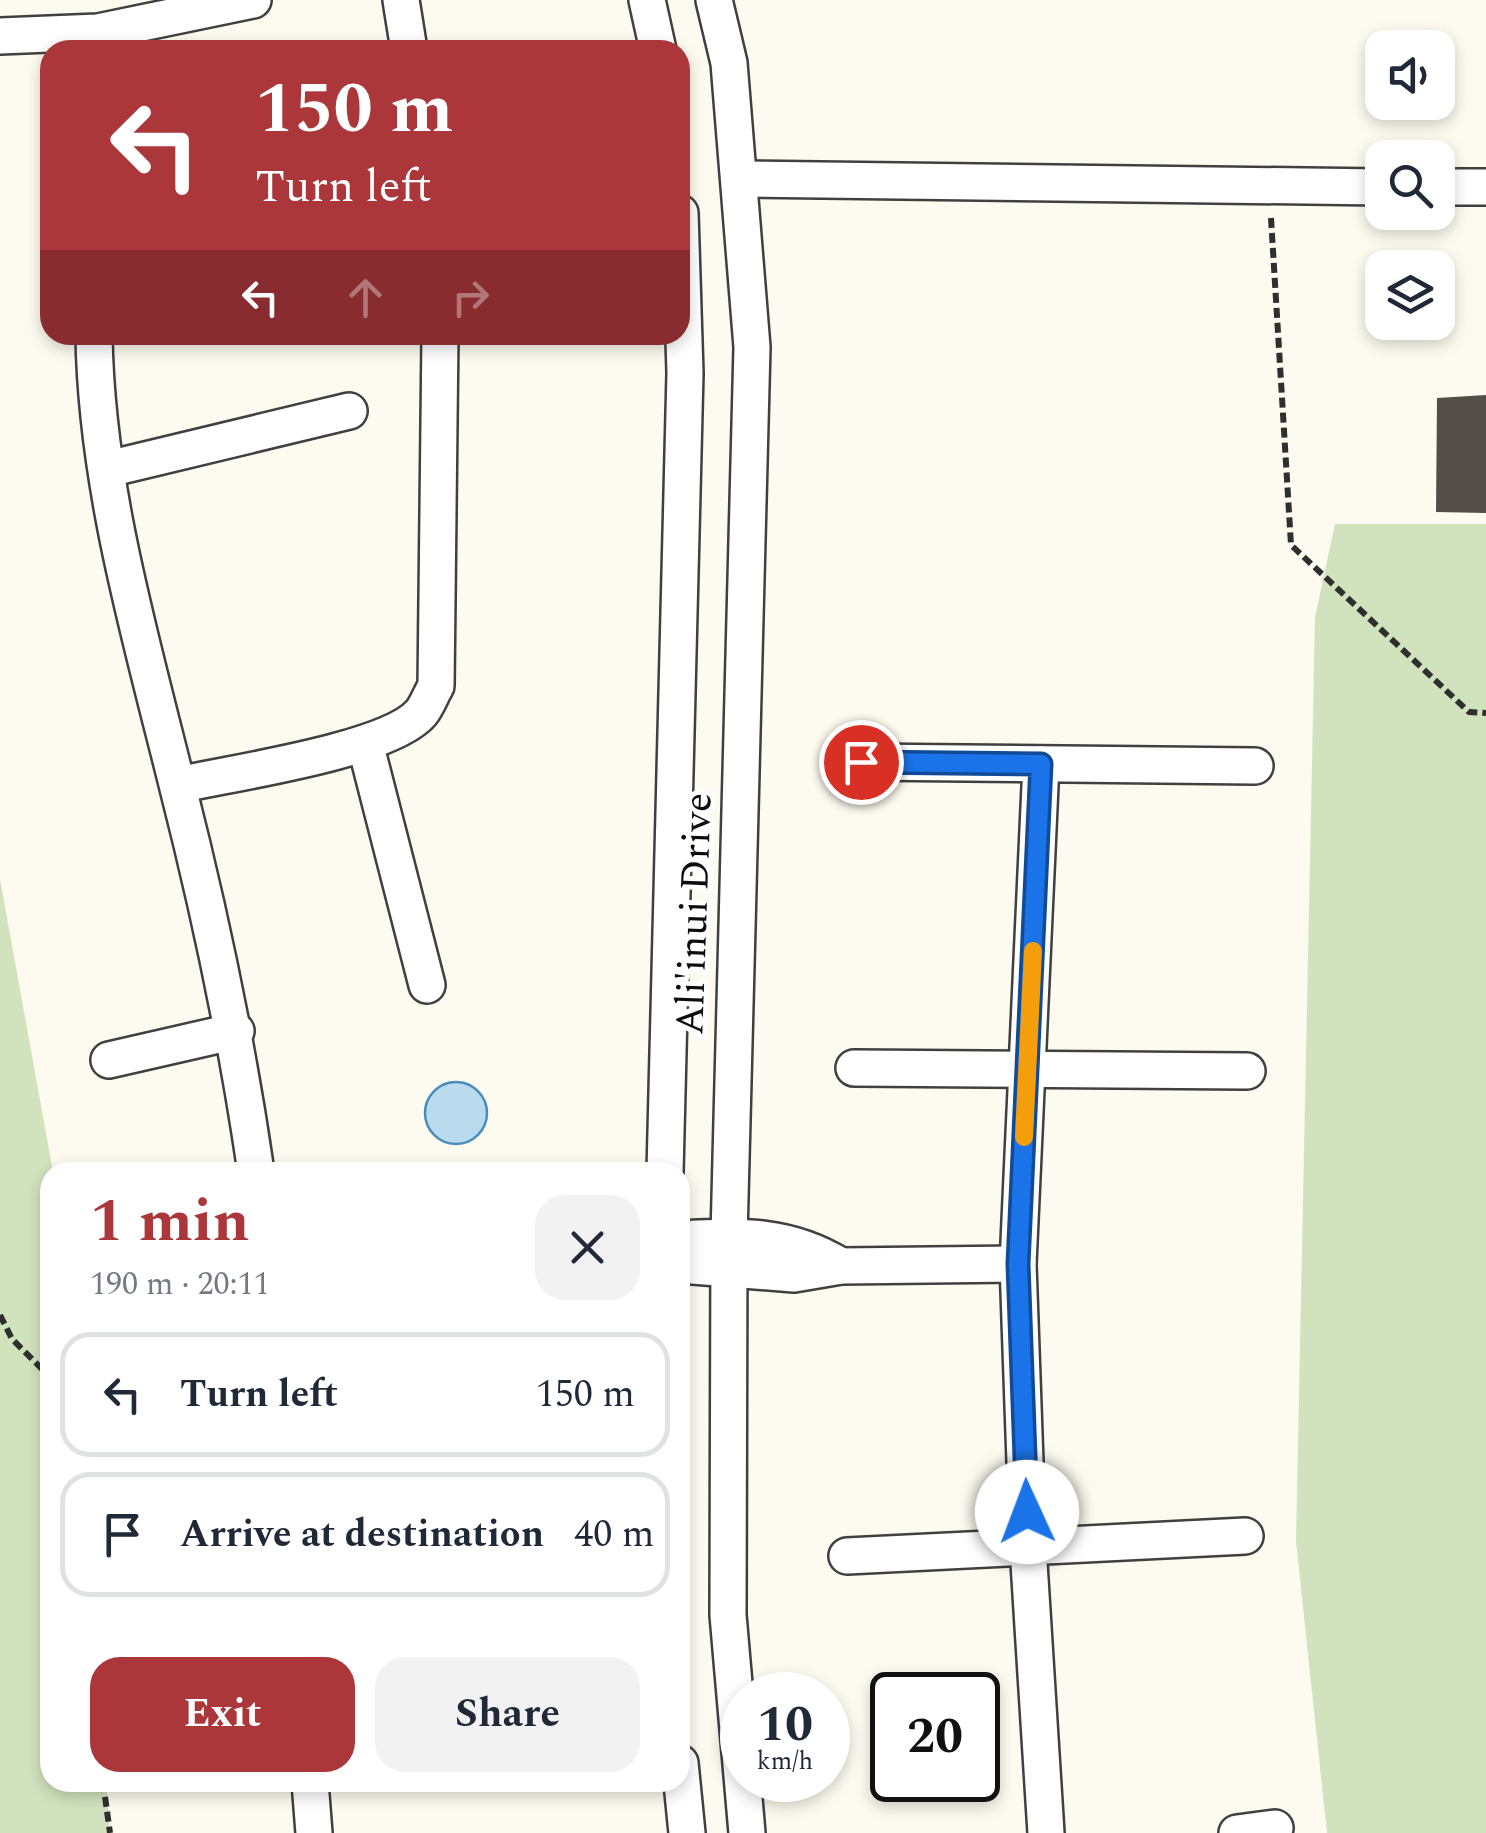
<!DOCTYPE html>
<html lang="en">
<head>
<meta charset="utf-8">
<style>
  body { margin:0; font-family:Spectral,serif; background:#f2f2f3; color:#1f2937; height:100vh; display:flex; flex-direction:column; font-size:38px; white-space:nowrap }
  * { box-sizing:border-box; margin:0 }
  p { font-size:32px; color:#747a83 }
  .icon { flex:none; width:55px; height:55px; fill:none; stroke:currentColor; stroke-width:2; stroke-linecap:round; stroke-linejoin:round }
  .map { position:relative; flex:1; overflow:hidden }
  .panel { position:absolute; left:40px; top:1162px; width:650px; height:630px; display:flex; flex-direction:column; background:#fff; border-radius:30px; box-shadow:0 5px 15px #0003 }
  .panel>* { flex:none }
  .hud { position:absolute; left:40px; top:40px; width:650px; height:305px; border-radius:30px; box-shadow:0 5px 15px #0003; background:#ab373b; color:#fff; overflow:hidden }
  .fabs { position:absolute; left:1365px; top:30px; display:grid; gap:20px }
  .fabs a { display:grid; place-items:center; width:90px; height:90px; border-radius:20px; background:#fff; box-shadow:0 5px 15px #0003; font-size:50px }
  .speed { position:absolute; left:720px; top:1672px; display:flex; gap:20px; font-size:50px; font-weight:700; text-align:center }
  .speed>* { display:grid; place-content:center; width:130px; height:130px; border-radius:50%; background:#fff; box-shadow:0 5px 15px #0003; line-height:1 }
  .speed small { font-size:25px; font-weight:400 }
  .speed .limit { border:5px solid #111; border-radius:15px; background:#fff; color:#111 }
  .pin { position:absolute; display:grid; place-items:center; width:85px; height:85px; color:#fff; margin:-42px; border:5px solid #fff; border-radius:50%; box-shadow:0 2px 10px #0007 }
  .me { position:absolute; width:110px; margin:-55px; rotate:358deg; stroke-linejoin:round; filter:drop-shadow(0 0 8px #0008) }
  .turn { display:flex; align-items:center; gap:35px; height:210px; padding:0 50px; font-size:45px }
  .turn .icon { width:130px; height:130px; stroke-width:2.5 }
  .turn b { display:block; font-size:70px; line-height:85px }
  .lanes { display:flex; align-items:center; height:95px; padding:0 50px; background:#0003; justify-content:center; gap:50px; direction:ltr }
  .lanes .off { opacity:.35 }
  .round { display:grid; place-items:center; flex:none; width:105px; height:105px; border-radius:30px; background:#f2f2f3 }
  .headline { display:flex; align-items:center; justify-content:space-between; height:170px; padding:0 50px }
  h1 { font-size:60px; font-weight:700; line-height:75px; color:#ab373b }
  .action { display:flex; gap:20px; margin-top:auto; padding:20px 50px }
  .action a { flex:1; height:115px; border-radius:30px; background:#ab373b; color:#fff; font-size:40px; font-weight:700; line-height:115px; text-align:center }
  .action a+a { background:#f2f2f3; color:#1f2937 }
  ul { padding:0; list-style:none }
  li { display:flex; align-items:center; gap:30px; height:125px; margin:0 20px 15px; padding:0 30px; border:5px solid #e0e1e3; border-radius:30px }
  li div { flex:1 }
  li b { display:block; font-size:38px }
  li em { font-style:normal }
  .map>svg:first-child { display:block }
  .green { fill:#d0e3bd }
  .water { fill:#badaee; stroke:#4a8dbb; stroke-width:2.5 }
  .building { fill:#544e4b }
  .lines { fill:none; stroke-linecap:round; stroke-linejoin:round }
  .minor-casing { stroke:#404040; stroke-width:40 }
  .path { stroke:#2f2f2f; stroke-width:6; stroke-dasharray:10 5; stroke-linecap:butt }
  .minor { stroke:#fff; stroke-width:35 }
  .route-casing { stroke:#114b97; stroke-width:25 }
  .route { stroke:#1a73e8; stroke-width:18 }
  .slow { stroke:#f59e0b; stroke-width:18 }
  .labels { text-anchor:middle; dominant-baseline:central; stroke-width:10; stroke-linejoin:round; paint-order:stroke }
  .street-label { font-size:40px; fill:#0d0d0d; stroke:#fff }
</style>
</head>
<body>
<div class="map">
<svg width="1486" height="1833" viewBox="0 0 1486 1833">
  <rect width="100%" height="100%" fill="#fdfaef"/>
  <g class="green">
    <polygon points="1335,524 1486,524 1486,1833 1327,1833 1296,1541 1315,617"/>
    <polygon points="0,879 53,1172 50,1782 106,1783 110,1833 0,1833"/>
  </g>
  <circle class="water" cx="456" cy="1113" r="31"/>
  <polygon class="building" points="1486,395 1486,513 1436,512 1437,398"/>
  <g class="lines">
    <defs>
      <g id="minor">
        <polyline points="401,0 409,50"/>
        <polyline points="647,0 658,50"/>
        <polyline points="714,0 729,63 752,347 729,1236 728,1615 747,1833"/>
        <polyline points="0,36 98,32 253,0"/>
        <polyline points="740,179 1382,187"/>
        <polyline points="1438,187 1486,187"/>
        <path d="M94 335C96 486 141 639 177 784 210 913 237 1041 256 1172"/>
        <polyline points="108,469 349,411"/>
        <polyline points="365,743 427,985"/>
        <polyline points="861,762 1255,766"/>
        <polyline points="1041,764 1018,1264 1028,1547 1046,1833"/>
        <path d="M178 785C231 773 388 751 421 713 427 706 431 694 436 686L440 335"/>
        <polyline points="109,1060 236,1031"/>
        <polyline points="854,1068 1247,1071"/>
        <polyline points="665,1172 685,373 680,213"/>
        <path d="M680 1239C740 1235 789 1234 841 1266"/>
        <polyline points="680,1265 794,1274 841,1266 1018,1264"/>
        <polyline points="847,1556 1245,1536"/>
        <polyline points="680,1763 687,1833"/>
        <polyline points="310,1782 314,1833"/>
        <polyline points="1237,1833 1275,1828"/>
      </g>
    </defs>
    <use href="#minor" class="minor-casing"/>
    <g class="path">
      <polyline points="1271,218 1291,545 1469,712 1486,713"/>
      <polyline points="0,1315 12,1339 50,1377"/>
      <polyline points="103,1782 110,1833"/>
    </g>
    <use href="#minor" class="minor"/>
  </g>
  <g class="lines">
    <defs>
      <polyline id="route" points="861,762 1041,764 1018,1264 1027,1512"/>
    </defs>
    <use href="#route" class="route-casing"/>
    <use href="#route" class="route"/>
    <polyline class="slow" points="1024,1137 1033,951"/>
  </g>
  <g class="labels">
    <g class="street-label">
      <text transform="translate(695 914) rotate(-88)">Ali'inui Drive</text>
    </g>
  </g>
</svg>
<div class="fabs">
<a><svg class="icon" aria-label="sound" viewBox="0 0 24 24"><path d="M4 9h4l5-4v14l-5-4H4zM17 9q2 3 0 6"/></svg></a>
<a><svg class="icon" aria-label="search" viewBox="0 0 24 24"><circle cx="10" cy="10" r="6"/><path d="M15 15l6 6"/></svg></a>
<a><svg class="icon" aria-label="layers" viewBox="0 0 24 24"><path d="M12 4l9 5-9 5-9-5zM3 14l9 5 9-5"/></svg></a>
</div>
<div class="speed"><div>10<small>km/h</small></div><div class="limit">20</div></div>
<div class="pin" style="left:861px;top:762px;background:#d93025"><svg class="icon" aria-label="arrive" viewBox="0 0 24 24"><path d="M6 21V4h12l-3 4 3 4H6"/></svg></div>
<svg class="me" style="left:1027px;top:1512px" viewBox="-20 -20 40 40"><circle r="19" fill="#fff"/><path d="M0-13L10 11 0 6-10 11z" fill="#1a73e8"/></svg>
<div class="hud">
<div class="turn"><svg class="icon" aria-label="left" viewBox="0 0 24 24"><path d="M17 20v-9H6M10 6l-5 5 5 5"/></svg><div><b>150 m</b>Turn left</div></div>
<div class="lanes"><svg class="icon" aria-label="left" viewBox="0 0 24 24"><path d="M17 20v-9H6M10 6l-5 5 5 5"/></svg><svg class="icon off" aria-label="ahead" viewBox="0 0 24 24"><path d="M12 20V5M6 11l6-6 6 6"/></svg><svg class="icon off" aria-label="right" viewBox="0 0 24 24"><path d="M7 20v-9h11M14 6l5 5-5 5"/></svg></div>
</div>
<section class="panel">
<div class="headline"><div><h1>1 min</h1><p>190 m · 20:11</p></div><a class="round"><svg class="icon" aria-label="close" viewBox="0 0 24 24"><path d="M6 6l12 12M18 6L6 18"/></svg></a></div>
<ul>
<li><svg class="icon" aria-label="left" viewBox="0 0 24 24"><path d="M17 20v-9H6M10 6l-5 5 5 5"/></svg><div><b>Turn left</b></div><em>150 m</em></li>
<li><svg class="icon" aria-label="arrive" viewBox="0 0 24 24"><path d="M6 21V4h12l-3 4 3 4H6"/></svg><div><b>Arrive at destination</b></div><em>40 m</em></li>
</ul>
<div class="action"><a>Exit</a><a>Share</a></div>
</section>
</div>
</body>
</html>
